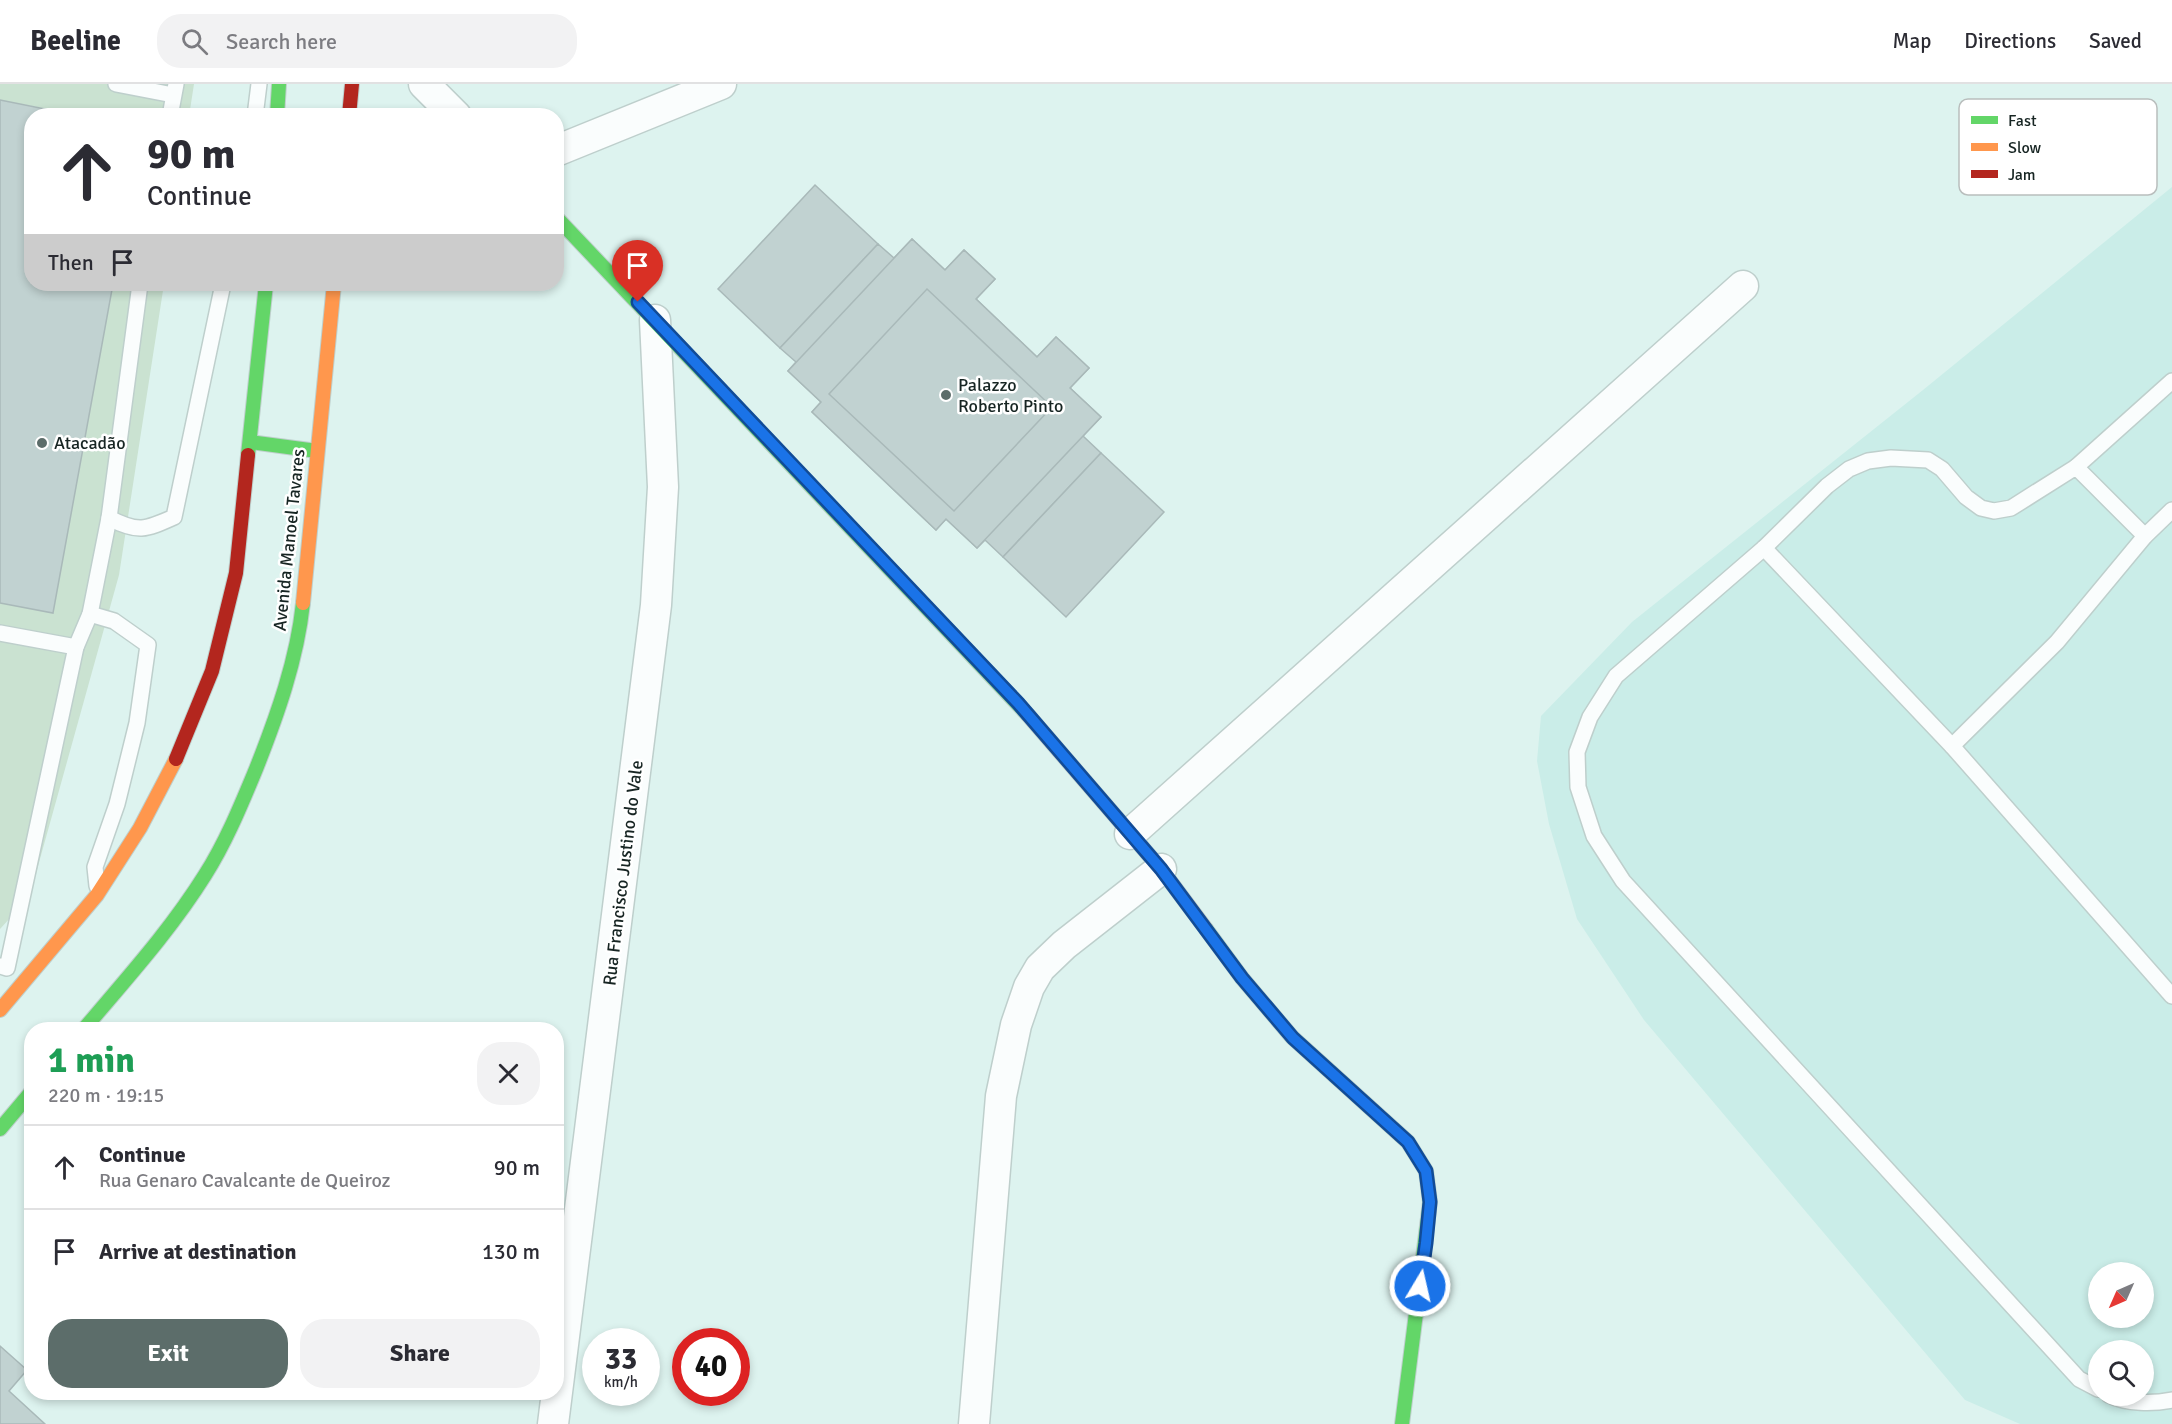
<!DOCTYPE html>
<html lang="en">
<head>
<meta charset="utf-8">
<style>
  body { margin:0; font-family:Signika,sans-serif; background:#f2f2f3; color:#2b2b33; height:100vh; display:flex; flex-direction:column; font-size:22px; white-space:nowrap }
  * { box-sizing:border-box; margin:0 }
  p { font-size:20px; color:#7c7c81 }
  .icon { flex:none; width:33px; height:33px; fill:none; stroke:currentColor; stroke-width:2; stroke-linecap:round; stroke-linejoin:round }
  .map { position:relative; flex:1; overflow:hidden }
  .sheet { position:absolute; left:24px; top:938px; width:540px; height:378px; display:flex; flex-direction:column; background:#fff; border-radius:24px; box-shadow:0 3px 9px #0003 }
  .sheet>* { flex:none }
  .top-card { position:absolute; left:24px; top:24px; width:540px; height:183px; border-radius:24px; box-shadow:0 3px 9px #0003; background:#fff; color:#2b2b33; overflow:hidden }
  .needle { width:39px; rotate:225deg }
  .tools { position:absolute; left:2088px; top:1178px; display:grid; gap:12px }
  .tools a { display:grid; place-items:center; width:66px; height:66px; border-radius:50%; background:#fff; box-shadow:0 3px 9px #0003; font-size:30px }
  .speed { position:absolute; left:582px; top:1244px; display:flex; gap:12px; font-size:30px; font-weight:700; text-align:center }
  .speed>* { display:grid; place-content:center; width:78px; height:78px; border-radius:50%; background:#fff; box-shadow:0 3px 9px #0003; line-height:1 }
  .speed small { font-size:15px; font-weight:400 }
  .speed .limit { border:9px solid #d22; background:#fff; color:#111 }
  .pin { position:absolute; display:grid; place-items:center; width:51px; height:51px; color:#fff; margin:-62px -26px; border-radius:50% 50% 50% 0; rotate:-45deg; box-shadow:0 0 6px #0007 }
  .pin .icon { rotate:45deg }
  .me { position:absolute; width:66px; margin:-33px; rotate:9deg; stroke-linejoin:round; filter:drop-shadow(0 0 4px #0008) }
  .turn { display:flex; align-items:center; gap:21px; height:126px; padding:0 24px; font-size:27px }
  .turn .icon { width:78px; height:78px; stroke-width:2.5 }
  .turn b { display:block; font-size:42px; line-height:51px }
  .then { display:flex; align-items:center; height:57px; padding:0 24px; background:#0003; gap:12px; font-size:22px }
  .round { display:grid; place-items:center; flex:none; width:63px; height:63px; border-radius:24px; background:#f2f2f3 }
  .head { display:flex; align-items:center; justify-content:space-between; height:102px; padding:0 24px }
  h1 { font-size:36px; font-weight:800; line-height:45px; color:#1e9e55 }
  .primary-button { display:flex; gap:12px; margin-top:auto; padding:12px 24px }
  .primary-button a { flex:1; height:69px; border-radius:24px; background:#5c6d6a; color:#fff; font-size:24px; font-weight:800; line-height:69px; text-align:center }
  .primary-button a+a { background:#f2f2f3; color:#2b2b33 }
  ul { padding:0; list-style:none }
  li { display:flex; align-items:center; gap:18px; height:84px; padding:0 24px; border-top:2px solid #e1e1e2 }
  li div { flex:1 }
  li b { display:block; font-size:22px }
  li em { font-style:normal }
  header { display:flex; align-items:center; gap:36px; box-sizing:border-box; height:84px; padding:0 30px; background:#fff; border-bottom:2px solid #e1e1e2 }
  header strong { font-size:28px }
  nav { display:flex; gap:33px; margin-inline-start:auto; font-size:21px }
  .search { width:420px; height:54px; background:#f2f2f3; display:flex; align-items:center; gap:15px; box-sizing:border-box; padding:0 21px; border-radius:24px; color:#7c7c81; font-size:22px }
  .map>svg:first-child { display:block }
  .built { fill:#caede8; fill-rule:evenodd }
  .green { fill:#cae2d1 }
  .building { fill:#c1d2d1; stroke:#a9b9b9; stroke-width:1.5 }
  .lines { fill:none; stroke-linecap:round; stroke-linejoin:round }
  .lane-casing { stroke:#becfcc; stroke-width:18 }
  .street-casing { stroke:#becfcc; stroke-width:33 }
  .fast-casing { stroke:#becfcc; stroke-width:16 }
  .slow-casing { stroke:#becfcc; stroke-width:16 }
  .jam-casing { stroke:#becfcc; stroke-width:16 }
  .lane { stroke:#fafdfd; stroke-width:15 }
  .street { stroke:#fafdfd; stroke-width:30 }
  .fast { stroke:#63d668; stroke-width:14 }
  .slow { stroke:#ff974d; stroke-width:14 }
  .jam { stroke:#b3261e; stroke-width:14 }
  .route-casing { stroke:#114b97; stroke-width:15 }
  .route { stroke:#1a73e8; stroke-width:10 }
  .poi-dot { fill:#5c6d6a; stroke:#fff; stroke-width:2 }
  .labels { text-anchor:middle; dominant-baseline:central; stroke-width:5; stroke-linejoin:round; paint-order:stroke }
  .poi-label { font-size:18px; fill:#172523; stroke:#fff; text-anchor:start }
  .street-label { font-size:18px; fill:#172523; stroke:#fff }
  .key { fill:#fff; stroke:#b9bebd; stroke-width:1.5 }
  .key-label { font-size:16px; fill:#172523 }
</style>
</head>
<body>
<header>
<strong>Beeline</strong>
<div class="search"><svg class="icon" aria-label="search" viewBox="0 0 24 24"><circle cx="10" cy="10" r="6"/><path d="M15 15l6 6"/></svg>Search here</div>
<nav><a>Map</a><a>Directions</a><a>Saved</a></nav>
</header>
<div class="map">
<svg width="2172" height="1340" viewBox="0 0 2172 1340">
  <rect width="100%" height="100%" fill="#ddf3ef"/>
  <path class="built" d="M2172 103V1340H2020L1965 1316 1644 936 1577 835 1549 740 1537 677 1541 632 1632 538 1923 306ZM2098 1188H2144V1233H2098ZM2098 1266H2144V1311H2098Z"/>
  <g class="green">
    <polygon points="0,0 194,0 189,32 80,31 0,16"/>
    <polygon points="113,200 164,200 119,491 33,800 20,823 0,845 0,519 53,529"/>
  </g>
  <g class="building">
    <polygon points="0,16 80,32 32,32 32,200 113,200 53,529 0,519"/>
    <polygon points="815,101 878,160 780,264 718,205"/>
    <polygon points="912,155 945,186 964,166 995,195 976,215 1037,273 1056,253 1089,284 1070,304 1101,333 1083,352 1101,369 1003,473 985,456 977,464 946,435 936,446 812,328 821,318 788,287 796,278 780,264 878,160 894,174"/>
    <polygon points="912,155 945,186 964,166 995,195 976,215 1037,273 1056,253 1089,284 1070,304 1101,333 977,464 946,435 936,446 812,328 821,318 788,287"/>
    <polygon points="927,205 1052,323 954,427 829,310"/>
    <polygon points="1101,369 1164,428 1066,533 1003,473"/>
    <polygon points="0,1262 27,1286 9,1307 45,1340 0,1340"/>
  </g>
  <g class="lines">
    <defs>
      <g id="lane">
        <polyline points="116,0 173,11"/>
        <polyline points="170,32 176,0"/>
        <polyline points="255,32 259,0"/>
        <polyline points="2076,383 2172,297"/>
        <path d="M109 434C138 449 145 446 174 433L223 200"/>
        <polyline points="1764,464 1952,662 2172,912"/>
        <polyline points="90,530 114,537 148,561 137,639 117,720 95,783 97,802"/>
        <polyline points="0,549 76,563"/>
        <polyline points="1952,662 2057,558 2145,452 2172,426"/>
        <polyline points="0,882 7,884 76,563 90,530 109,434 140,200"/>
        <polyline points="2098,1305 2079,1295 1623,797 1594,752 1578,703 1577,668 1590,633 1616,592 1764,464 1827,402 1849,385 1868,377 1891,374 1928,376 1942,385 1966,413 1981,424 1994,427 2011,424 2076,383 2145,452"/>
        <path d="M2109 1311C2127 1320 2153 1320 2172 1316"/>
      </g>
      <g id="street">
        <polyline points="424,0 456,32"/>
        <polyline points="556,67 721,0"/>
        <polyline points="1130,750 1743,202"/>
        <polyline points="553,1340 656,521 663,403 655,236"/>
        <polyline points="974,1340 1001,1012 1016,941 1029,903 1040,884 1064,861 1161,785"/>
      </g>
      <g id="fast">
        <polyline points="277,32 279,0"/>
        <polyline points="556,133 1028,631"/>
        <polyline points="250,358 317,367"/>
        <polyline points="248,371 266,200"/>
        <polyline points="1206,845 1242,894 1292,953 1408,1058 1426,1087 1430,1118 1402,1340"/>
        <path d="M84 945C126 895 170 847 205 791 226 758 241 721 256 685 277 632 297 576 303 519"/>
        <polyline points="0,1045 32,1007"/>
      </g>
      <g id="slow">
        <polyline points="303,519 334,200"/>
        <polyline points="1028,631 1161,785 1206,845"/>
        <polyline points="0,926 97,811 140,744 176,675"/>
      </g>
      <g id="jam">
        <polyline points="349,32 352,0"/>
        <polyline points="176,675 212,587 236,489 248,371"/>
      </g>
    </defs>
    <use href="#lane" class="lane-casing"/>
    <use href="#street" class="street-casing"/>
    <use href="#fast" class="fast-casing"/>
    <use href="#slow" class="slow-casing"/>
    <use href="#jam" class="jam-casing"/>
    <use href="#lane" class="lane"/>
    <use href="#street" class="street"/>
    <use href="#fast" class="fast"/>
    <use href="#slow" class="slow"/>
    <use href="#jam" class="jam"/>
  </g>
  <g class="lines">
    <defs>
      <polyline id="route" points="638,218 1018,619 1161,785 1242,894 1293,954 1408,1058 1426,1087 1430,1118 1426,1159 1420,1202"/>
    </defs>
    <use href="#route" class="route-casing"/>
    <use href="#route" class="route"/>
  </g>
  <g class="poi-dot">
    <circle cx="946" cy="311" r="6"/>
    <circle cx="42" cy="359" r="6"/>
  </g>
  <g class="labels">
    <g class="poi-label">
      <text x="958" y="301">Palazzo<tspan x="958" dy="21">Roberto Pinto</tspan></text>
      <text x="54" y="359">Atacadão</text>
    </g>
    <g class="street-label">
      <text transform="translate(289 456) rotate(-84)">Avenida Manoel Tavares</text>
      <text transform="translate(623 789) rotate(-83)">Rua Francisco Justino do Vale</text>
    </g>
  </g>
  <rect x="1959" y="15" width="198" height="96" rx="9" class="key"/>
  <rect x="1971" y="32" width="27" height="8" fill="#63d668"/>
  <rect x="1971" y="59" width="27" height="8" fill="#ff974d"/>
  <rect x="1971" y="86" width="27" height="8" fill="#b3261e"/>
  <g class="key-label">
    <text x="2008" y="42">Fast</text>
    <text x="2008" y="69">Slow</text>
    <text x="2008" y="96">Jam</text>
  </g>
</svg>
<div class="tools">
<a><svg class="needle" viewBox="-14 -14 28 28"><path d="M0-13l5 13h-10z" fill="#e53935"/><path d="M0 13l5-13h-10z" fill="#7c7c81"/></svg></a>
<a><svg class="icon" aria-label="search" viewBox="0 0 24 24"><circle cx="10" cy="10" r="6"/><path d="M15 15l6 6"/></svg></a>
</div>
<div class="speed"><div>33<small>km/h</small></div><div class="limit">40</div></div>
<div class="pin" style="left:638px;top:218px;background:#d93025"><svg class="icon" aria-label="arrive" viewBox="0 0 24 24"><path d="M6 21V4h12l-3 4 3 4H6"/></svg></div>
<svg class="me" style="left:1420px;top:1202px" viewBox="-20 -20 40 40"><circle r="17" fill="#1a73e8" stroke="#fff" stroke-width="3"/><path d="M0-11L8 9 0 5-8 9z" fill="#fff"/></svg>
<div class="top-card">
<div class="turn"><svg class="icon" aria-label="ahead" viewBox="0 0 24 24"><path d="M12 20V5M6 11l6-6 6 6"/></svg><div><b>90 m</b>Continue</div></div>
<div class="then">Then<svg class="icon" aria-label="arrive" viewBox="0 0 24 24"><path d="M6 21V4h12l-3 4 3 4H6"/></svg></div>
</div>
<section class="sheet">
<div class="head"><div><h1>1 min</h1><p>220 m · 19:15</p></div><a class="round"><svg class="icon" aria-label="close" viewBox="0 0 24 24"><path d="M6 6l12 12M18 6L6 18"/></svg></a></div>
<ul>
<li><svg class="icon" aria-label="ahead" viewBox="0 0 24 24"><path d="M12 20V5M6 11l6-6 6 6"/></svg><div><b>Continue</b><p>Rua Genaro Cavalcante de Queiroz</p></div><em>90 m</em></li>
<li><svg class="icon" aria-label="arrive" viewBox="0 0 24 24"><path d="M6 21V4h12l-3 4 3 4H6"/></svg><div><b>Arrive at destination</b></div><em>130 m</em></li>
</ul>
<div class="primary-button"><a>Exit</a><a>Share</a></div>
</section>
</div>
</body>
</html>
